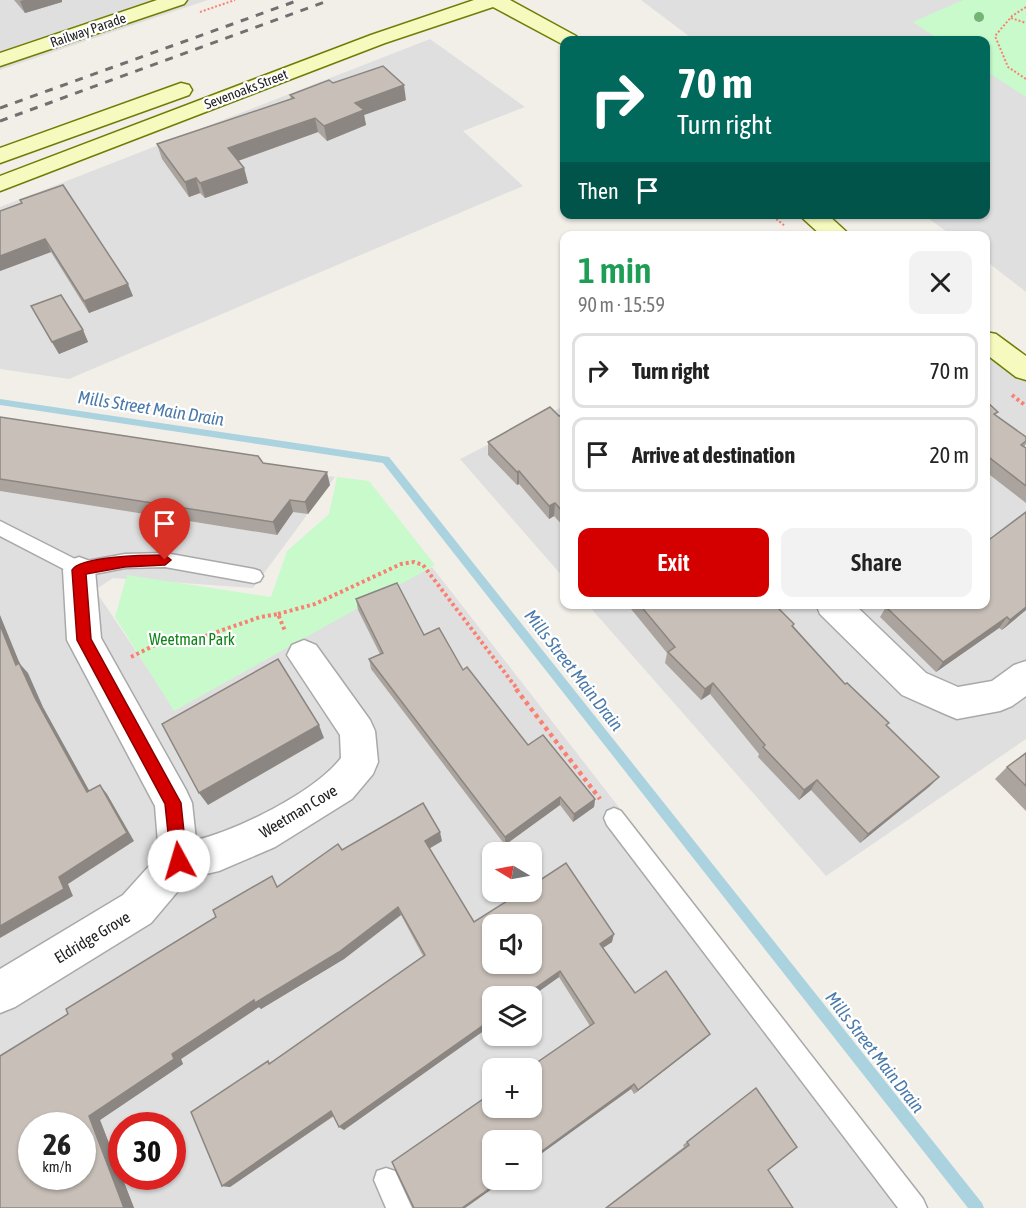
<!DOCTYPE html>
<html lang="en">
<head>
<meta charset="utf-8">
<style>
  body { margin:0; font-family:"Asap Condensed",sans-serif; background:#f2f2f2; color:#222; height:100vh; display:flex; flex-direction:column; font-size:22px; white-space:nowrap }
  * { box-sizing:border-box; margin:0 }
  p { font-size:20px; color:#767676 }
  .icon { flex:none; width:33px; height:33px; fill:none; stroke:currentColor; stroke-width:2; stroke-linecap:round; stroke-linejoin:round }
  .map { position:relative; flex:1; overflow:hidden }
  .sheet { position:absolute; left:560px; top:231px; width:430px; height:378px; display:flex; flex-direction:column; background:#fff; border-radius:12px; box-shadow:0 2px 4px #0004 }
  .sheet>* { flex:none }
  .hud { position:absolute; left:560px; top:36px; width:430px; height:183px; border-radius:12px; box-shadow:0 2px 4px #0004; background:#00695c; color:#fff; overflow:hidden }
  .needle { width:39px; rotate:280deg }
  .buttons { position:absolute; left:482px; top:842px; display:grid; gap:12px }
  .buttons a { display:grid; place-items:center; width:60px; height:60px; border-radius:12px; background:#fff; box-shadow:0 2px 4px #0004; font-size:30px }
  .speed { position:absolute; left:18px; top:1112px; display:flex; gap:12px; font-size:30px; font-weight:700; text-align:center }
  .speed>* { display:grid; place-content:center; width:78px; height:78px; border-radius:50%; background:#fff; box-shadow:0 2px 4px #0004; line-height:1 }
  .speed small { font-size:15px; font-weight:400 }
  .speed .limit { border:9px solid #d22; background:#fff; color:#111 }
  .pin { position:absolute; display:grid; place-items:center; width:51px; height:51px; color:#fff; margin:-62px -26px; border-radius:50% 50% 50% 0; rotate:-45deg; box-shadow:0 0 6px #0007 }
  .pin .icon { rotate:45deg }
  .me { position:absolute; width:66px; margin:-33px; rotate:354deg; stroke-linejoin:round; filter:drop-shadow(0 0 4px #0008) }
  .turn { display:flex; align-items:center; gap:21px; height:126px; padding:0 18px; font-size:27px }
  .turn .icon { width:78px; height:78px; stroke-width:2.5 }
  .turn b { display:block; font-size:42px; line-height:51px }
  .then { display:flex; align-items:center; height:57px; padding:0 18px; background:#0003; gap:12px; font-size:22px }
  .round { display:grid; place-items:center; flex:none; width:63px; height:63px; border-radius:12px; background:#f2f2f2 }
  .head { display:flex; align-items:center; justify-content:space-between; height:102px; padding:0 18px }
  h1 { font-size:36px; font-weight:600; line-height:45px; color:#1e9e55 }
  .cta { display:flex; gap:12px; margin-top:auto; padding:12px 18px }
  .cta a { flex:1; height:69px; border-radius:12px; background:#d40000; color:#fff; font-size:24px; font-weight:600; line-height:69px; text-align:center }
  .cta a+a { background:#f2f2f2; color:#222 }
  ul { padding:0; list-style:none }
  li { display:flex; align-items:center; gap:18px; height:75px; margin:0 12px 9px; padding:0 6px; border:3px solid #e0e0e0; border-radius:12px }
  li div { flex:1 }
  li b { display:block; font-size:22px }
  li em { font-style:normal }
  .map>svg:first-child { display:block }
  .residential { fill:#e0dfdf; fill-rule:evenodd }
  .park { fill:#c8facc }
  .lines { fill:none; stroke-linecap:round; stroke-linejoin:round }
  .stream { fill:#aad3df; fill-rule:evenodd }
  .lane-casing { stroke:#a9a9a9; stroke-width:3 }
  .street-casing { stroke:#a9a9a9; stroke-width:3 }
  .secondary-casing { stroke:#707d05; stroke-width:3 }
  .path-far2 { stroke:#fa8072; stroke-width:2; stroke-dasharray:2 2; stroke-linecap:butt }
  .path-far1 { stroke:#fa8072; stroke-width:4; stroke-dasharray:3 3; stroke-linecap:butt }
  .path { stroke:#fa8072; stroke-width:4.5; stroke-dasharray:4 4; stroke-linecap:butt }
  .lane { fill:#fff; fill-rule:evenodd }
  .street { fill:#fff; fill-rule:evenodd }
  .secondary { fill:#f7fabf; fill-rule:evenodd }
  .rail { stroke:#707070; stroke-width:3; stroke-dasharray:8 8; stroke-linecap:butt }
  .tree { fill:#74b475 }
  .wall { fill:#aba49e }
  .shaded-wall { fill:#8b8681 }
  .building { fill:#c7bfb8; stroke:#8b8681; stroke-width:1.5; fill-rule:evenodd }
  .route { fill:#d40000; stroke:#8a0000; stroke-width:1.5 }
  .labels { text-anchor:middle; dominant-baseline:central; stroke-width:4.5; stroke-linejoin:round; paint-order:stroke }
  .far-street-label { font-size:14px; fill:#222; stroke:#fff }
  .park-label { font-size:16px; fill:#0c8416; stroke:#fff }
  .street-label { font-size:16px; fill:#222; stroke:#fff }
  .water-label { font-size:18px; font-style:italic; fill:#4a7aab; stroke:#fff }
</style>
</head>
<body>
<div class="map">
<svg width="1026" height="1208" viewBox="0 0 1026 1208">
  <rect width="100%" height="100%" fill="#f2efe9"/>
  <g class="residential">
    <polygon points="0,0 208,0 0,70"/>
    <polygon points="641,0 1026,0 1026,292 986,261 986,236 951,235 924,215 986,214 986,40 694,40"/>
    <polygon points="430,39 525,107 463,131 523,186 69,379 0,369 0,207"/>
    <polygon points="986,330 1026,359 1026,739 826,876 588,605 986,604"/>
    <polygon points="564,406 564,578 460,459"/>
    <path d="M0 429 335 477 253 588 113 578 95 590 170 702 432 567 768 999 916 1208H0ZM492 852H531V891H492ZM492 924H531V963H492ZM492 996H531V1035H492ZM492 1068H531V1107H492ZM32 1125H82V1176H32ZM122 1125H172V1176H122ZM492 1140H531V1179H492Z"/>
  </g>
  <g class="park">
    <polygon points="963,0 1026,0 1026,97 986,71 986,40 940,40 913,22"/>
    <polygon points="337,477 369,481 435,565 174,711 115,617 127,575 271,597 287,551 329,514"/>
  </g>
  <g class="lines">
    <polygon class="stream" points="0,399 389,457 982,1203 984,1208 968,1208 383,463 0,405"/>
    <defs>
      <g id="lane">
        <polygon points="0,521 81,562 125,554 165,553 254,569 260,571 263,576 260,581 254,583 165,567 125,568 79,577 0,536"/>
        <polygon points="614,808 621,811 923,1199 927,1208 898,1208 607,825 604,818 607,811"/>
        <polygon points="386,1168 395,1171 412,1208 386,1208 374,1180 377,1171"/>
      </g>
      <g id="street">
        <path d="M79 557 90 561 95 570 101 638 186 790 192 803 196 840C238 830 315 792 341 758L340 735 287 655 292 645 304 640 316 645 370 720 375 731 378 762 373 774 352 799 275 847 219 871 189 878 151 923 15 1007 0 1013V969L123 895 159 855 155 806 67 640 63 570 68 561Z"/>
        <polygon points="816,604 854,604 926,673 958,687 992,681 1014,665 1026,661 1026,696 1012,706 1000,711 957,719 945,714 902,695 820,614"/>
      </g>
      <g id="secondary">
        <polygon points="157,0 187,0 184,4 0,66 0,53"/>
        <polygon points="474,0 510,0 576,36 579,40 564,40 564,45 562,44 493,7 385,43 0,191 0,176 371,35"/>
        <polygon points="181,83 189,85 192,90 189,95 0,163 0,148"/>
        <polygon points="798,214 827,214 851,236 822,236"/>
        <polygon points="986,332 996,334 1026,356 1026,380 1016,377 986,354"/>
      </g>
    </defs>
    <use href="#lane" class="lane-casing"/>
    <use href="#street" class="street-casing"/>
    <use href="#secondary" class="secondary-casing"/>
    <g class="path-far2">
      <polyline points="1026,7 1012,16 995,36 1008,67 1026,79"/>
      <polyline points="200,12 235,0"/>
      <polyline points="1011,18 1026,23"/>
      <polyline points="770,214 785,226"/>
    </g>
    <g class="path-far1">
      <polyline points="1012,395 1026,406"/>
      <polyline points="278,614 315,604 401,564 414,562 423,565 518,690"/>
      <polyline points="131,657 155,645 197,639 260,617 278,614 285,631"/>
    </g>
    <polyline class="path" points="516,689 600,799"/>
    <use href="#lane" class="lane"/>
    <use href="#street" class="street"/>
    <use href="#secondary" class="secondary"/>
    <g class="rail">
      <polyline points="0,108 299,0"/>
      <polyline points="0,121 330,0"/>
    </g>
  </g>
  <circle class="tree" cx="979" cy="17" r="5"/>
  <g class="wall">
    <polygon points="14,0 62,0 62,2 25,13"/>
    <polygon points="333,83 406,100 364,115 366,125 327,141 318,132 238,161 244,168 248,183 205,198 200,193 189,197 162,159 157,144 291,99 290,95"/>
    <polygon points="0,211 133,296 89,313 51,252 0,271"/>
    <polygon points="31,306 83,330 88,342 59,354"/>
    <polygon points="986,401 996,415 1026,437 1026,444 1024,447 1026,448 1026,503 986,472"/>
    <polygon points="564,414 564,527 554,516 549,519 519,484 517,485 488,455 488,442 559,416"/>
    <polygon points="0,417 263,463 330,485 308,514 293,512 277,535 0,491"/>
    <polygon points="356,599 424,635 463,670 528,745 595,799 594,807 573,822 560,805 505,845 371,669 369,659 380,654 358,610"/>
    <polygon points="627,604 774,604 845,684 887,726 930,786 860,843 811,790 799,800 758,757 759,754 710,694 701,700 665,663 667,653"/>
    <polygon points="986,604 1026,610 1002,630 999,628 936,672 880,617 886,607"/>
    <polygon points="1026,753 1026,811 995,779 1007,767"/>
    <polygon points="442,841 429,848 474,922 612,942 603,948 635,993 705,1039 634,1094 631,1089 531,1161 531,1140 492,1179 506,1179 465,1208 590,1026 559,977 344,1130 334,1116 230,1187 222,1186 268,1061 270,1063 423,956 401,915 344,959 261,1009 259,1007 181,1059 183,1064 100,1120 134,1208 0,1208 278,886 342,850"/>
    <polygon points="756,1088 768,1170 793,1208 605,1208 684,1147 683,1145"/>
  </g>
  <g class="shaded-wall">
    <polygon points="24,0 62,0 62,2 25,13 20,1"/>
    <polygon points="404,85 406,100 364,115 366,125 327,141 324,126 355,103"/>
    <polygon points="315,118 318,132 232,163 228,148"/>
    <polygon points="244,168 248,183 205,198 200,183"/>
    <polygon points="196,178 200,193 189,197 185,182"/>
    <polygon points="45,239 51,252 0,271 0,256"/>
    <polygon points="128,284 133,296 89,313 84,301"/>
    <polygon points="83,330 88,342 59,354 52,342"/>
    <polygon points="519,471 519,484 517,485 517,472"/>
    <polygon points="327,472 330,485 308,514 305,502"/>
    <polygon points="290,500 293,512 277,535 273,522"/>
    <polygon points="555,503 554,516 549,519 549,506"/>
    <polygon points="1026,607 1026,610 1002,630 1010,620"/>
    <polygon points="0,615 20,664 28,673 43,707 95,801 87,792 16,665 0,625"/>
    <polygon points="1007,617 999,628 936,672 943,662"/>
    <polygon points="713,683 710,694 701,700 705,689"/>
    <polygon points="319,725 324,738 208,805 199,793"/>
    <polygon points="939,777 930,786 860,843 868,834"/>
    <polygon points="817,780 811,790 799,800 804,790"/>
    <polygon points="100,785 107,794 134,841 68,884 73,896 0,938 0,926 59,877"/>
    <polygon points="560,797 560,805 505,845 505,837"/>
    <polygon points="595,799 594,807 573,822 574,814"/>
    <polygon points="440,832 442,841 427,850 425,841"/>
    <polygon points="398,907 401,915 344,959 261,1009 259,1007 181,1059 183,1064 100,1120 134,1208 124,1208 89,1116 172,1054"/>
    <polygon points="614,934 612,942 598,951 600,944"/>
    <polygon points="560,971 559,977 531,997 531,996 524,996"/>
    <polygon points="492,1019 492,1025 344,1130 339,1127"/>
    <polygon points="710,1034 705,1039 634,1094 638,1090"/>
    <polygon points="634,1084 631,1089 531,1161 531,1159"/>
    <polygon points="331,1111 336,1114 230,1187 222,1186"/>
    <polygon points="503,1179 506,1179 465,1208 462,1208"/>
  </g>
  <g class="building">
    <polygon points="383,66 404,85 355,103 364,110 324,126 315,118 228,148 244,168 200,183 196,178 185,182 157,144 294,98 290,95 329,80 333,83"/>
    <polygon points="63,185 128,284 84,301 45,239 0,256 0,211 22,203 20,200"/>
    <polygon points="61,295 83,330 52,342 31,306"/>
    <polygon points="986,401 998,412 994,414 1026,437 1026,441 1021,445 1026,448 1026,486 986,455"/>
    <polygon points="550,407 559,416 564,414 564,513 555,503 549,506 519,471 517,472 488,442"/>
    <polygon points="0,417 258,456 263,463 327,472 305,502 290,500 273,522 0,479"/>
    <polygon points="1026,512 1026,607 1010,620 1007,617 943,662 886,607 890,604 986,604 986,542"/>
    <polygon points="397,583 424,635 439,628 463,670 467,667 528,745 543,735 595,799 574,814 560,797 505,837 369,659 383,653 356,599"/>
    <polygon points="639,604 774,604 794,624 792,626 845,684 847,683 889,723 886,725 939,777 868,834 817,780 804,790 763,747 765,745 713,683 705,689 668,652 675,647"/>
    <polygon points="0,625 16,665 19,663 35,698 87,792 100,785 127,833 59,877 64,889 0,926"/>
    <polygon points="278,659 319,725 199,793 162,724"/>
    <polygon points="1026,753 1026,786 1007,767"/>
    <path d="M423 803 440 832 425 841 474 922 523 891H531V886L566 863 614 934 600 944 635 993 666 971 710 1034 638 1090 634 1084 531 1159V1140H492V1179H503L462 1208H414L392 1162 492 1093V1107H531V1068H529L594 1023 560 971 524 996H492V1019L339 1127 331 1111 222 1186 191 1112 268 1061 269 1064 425 955 398 907 339 952 255 1003 254 1000 172 1054 174 1059 89 1116 124 1208H0V1056L68 1014 66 1009 216 917 213 910 272 876 277 887 338 844 342 850ZM492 924H531V963H492ZM32 1125H82V1176H32Z"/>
    <polygon points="756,1088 797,1147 768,1170 793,1208 606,1208 689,1145 687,1142"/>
  </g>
  <path class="route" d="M165 555 171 560 165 565 125 567 86 574 91 639 181 803 187 861 184 867 179 869 173 867 171 861 165 804 77 640 72 570C80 556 147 555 165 555Z"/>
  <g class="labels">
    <g class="far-street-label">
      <text transform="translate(88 30) rotate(-19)">Railway Parade</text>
      <text transform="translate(246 89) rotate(-21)">Sevenoaks Street</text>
    </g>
    <g class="park-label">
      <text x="192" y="639">Weetman Park</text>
    </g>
    <g class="street-label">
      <text transform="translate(298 811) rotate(-31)">Weetman Cove</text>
      <text transform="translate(92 937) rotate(-31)">Eldridge Grove</text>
    </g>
    <g class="water-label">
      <text transform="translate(151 408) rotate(9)">Mills Street Main Drain</text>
      <text transform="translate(574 670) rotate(52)">Mills Street Main Drain</text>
      <text transform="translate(875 1052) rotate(52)">Mills Street Main Drain</text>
    </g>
  </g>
</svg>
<div class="buttons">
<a><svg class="needle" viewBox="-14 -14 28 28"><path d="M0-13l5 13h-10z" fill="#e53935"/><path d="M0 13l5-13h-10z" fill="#767676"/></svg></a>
<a><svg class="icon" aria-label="sound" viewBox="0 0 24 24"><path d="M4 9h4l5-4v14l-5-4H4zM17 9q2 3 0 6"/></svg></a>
<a><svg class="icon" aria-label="layers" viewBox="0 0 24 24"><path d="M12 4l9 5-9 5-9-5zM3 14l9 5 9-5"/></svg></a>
<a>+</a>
<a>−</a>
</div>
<div class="speed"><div>26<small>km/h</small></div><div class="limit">30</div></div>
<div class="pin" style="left:165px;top:560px;background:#d93025"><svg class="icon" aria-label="arrive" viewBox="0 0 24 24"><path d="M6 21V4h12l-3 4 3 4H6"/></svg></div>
<svg class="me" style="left:179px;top:861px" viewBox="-20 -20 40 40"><circle r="19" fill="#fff"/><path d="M0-13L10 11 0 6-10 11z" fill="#d40000"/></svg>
<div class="hud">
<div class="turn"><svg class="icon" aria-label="right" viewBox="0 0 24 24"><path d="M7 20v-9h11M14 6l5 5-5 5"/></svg><div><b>70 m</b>Turn right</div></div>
<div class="then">Then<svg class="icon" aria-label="arrive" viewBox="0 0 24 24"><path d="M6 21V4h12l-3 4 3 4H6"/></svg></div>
</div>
<section class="sheet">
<div class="head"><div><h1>1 min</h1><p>90 m · 15:59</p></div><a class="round"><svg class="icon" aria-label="close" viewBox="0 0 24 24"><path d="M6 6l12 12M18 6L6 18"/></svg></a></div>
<ul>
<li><svg class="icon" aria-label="right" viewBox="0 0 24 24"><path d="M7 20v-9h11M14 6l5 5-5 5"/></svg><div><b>Turn right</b></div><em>70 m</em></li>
<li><svg class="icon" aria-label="arrive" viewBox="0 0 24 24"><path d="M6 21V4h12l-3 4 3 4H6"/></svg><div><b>Arrive at destination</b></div><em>20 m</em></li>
</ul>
<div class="cta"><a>Exit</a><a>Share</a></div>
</section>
</div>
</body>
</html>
